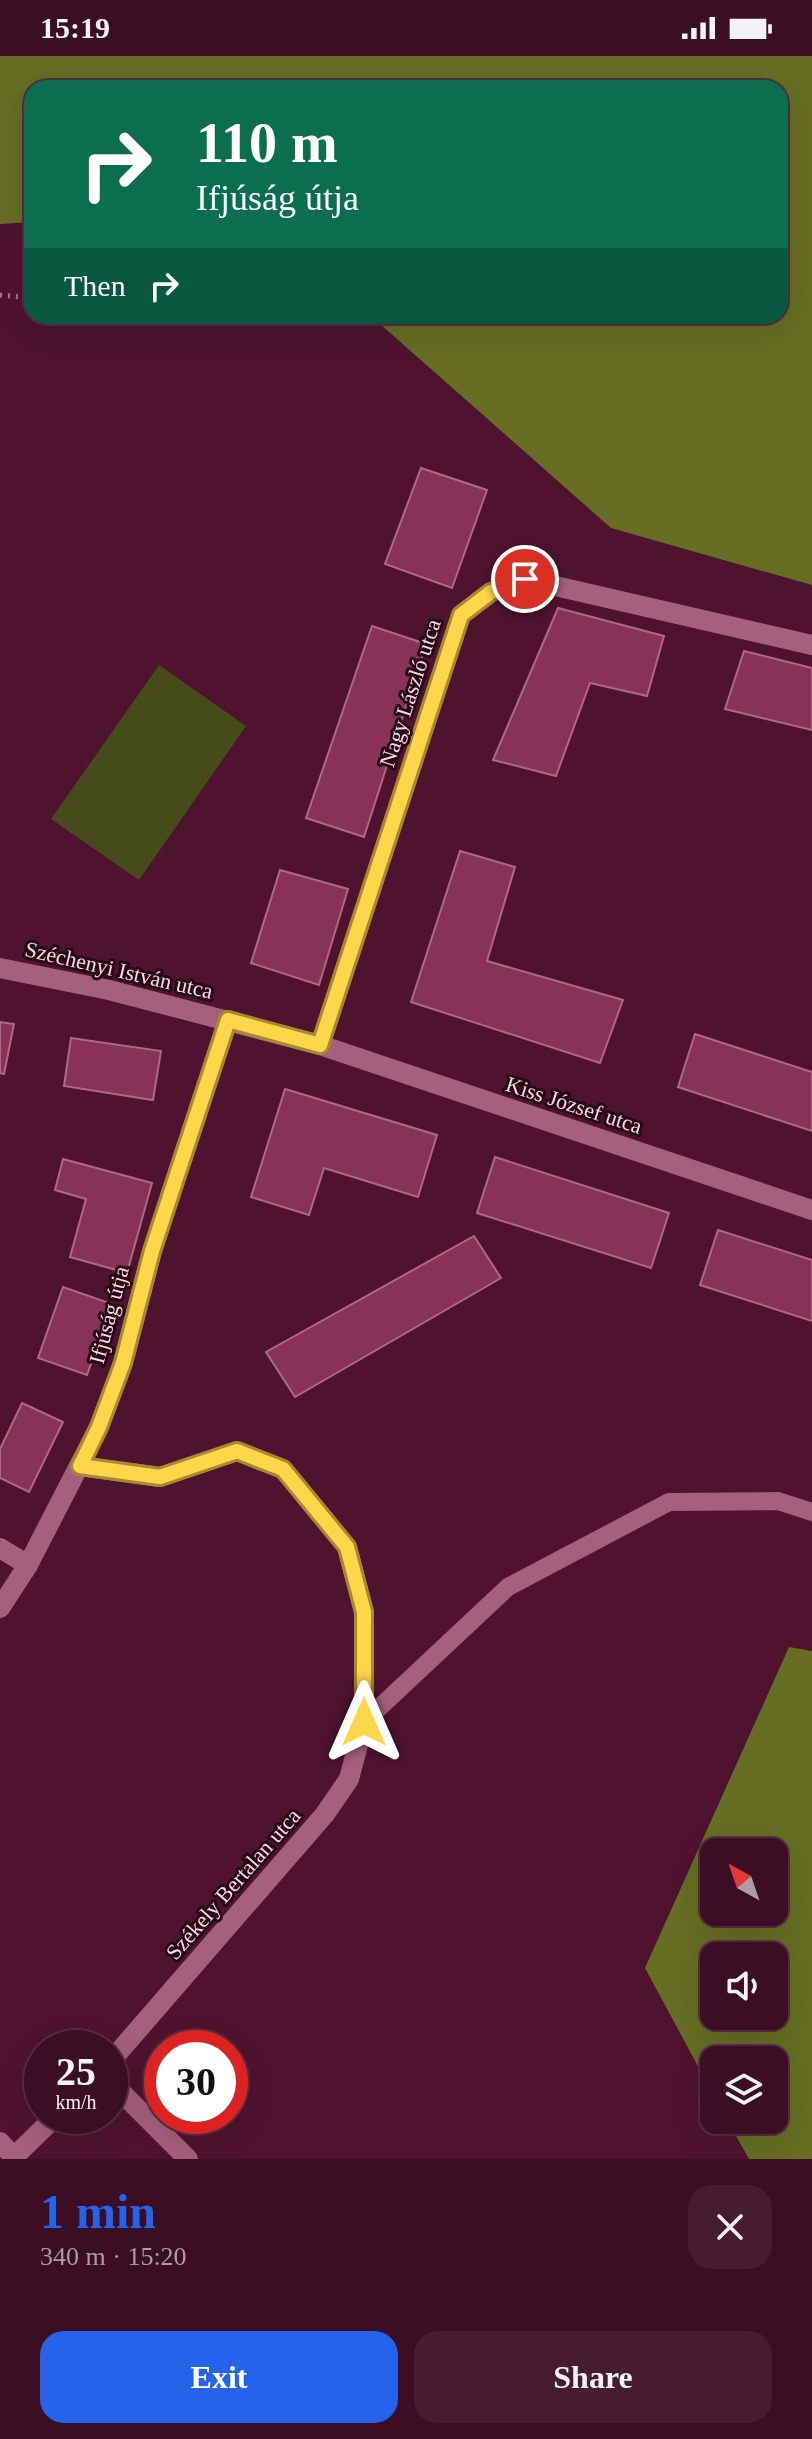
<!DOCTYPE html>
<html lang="en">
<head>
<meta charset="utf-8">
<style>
  body { margin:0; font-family:"Times New Roman",serif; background:#471c30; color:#f1f3f6; height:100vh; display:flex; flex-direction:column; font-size:30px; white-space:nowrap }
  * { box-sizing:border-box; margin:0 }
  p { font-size:26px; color:#ac9ca6 }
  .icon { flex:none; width:44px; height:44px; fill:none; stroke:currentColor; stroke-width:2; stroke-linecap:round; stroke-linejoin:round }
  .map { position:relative; height:2103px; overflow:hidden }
  .sheet { display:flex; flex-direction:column; background:#3c0e23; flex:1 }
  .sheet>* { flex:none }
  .guide { position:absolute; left:24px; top:24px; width:764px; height:244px; border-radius:24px; box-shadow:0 8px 32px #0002,0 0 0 2px #552e41; background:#0b6e4f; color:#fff; overflow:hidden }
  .needle { width:52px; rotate:320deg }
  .buttons { position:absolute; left:700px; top:1782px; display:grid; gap:16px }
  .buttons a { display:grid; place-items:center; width:88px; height:88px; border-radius:16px; background:#3c0e23; box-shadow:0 8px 32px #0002,0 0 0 2px #552e41; font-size:40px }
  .speed { position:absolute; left:24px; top:1974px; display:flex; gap:16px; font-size:40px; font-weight:700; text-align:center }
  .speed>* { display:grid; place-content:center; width:104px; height:104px; border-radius:50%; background:#3c0e23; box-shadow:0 8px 32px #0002,0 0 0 2px #552e41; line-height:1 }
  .speed small { font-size:20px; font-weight:400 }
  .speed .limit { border:12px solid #d22; background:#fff; color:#111 }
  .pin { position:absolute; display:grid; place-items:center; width:68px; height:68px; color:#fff; margin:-34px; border:4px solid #fff; border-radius:50%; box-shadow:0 2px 8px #0007 }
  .me { position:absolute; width:88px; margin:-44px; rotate:0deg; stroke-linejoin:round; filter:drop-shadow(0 0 6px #0008) }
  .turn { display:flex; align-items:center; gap:28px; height:168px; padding:0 40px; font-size:36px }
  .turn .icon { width:104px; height:104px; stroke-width:2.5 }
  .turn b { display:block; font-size:56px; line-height:68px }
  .then { display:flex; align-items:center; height:76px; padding:0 40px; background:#0003; gap:16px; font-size:30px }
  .round { display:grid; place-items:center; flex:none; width:84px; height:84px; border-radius:24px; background:#471c30 }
  .head { display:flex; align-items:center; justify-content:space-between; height:136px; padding:0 40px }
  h1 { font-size:48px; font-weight:700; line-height:60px; color:#2563eb }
  .button { display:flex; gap:16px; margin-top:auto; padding:16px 40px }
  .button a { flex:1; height:92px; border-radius:24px; background:#2563eb; color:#fff; font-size:32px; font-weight:700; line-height:92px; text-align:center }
  .button a+a { background:#471c30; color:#f1f3f6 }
  .status { display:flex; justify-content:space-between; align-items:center; height:56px; padding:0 40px; background:#3c0e23; direction:ltr }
  .status svg { height:22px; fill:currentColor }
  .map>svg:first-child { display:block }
  .green { fill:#454b1a }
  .forest { fill:#656e23; fill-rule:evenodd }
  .building { fill:#883258; stroke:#ae6983; stroke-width:2 }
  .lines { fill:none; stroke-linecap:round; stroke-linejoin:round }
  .path { stroke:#ab798e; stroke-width:5; stroke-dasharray:2 6; stroke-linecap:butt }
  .lane { stroke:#a5607b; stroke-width:18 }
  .street { stroke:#a5607b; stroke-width:20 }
  .route-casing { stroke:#a68a30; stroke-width:20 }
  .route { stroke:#ffd54a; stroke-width:14 }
  .labels { text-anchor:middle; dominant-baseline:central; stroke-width:6; stroke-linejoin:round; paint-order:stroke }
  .street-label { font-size:22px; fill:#ffd7e5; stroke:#260b17 }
</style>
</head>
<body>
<div class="status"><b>15:19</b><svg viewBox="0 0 49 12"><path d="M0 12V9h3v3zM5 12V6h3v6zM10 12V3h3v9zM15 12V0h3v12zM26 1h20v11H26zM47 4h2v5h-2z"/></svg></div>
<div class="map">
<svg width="812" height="2103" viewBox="0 0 812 2103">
  <rect width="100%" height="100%" fill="#50132f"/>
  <polygon class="green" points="159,609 246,670 139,824 51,763"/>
  <g class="forest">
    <polygon points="0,0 812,0 812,529 611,472 371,260 780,260 780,32 32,32 32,166 0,168"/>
    <path d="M789 1591 812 1595V2103H749L727 2064H774V2004H714V2040L645 1912ZM714 1796H774V1856H714ZM714 1900H774V1960H714Z"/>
  </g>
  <g class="building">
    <polygon points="421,412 487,434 452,532 385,508"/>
    <polygon points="558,552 664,580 647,640 590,627 556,720 493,704"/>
    <polygon points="372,570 426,588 364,781 306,762"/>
    <polygon points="744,595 812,612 812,674 725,653"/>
    <polygon points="460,795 515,811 487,905 623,944 600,1007 411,946"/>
    <polygon points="280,814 348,833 319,929 251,907"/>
    <polygon points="0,966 14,968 4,1018 0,1017"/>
    <polygon points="695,978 812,1016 812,1075 678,1031"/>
    <polygon points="71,982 161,995 153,1044 64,1030"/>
    <polygon points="285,1033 437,1079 418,1141 324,1112 309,1159 251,1141"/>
    <polygon points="495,1101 669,1157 651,1212 477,1157"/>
    <polygon points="63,1103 152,1127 127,1217 70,1201 86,1143 55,1134"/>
    <polygon points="718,1174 812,1204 812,1265 700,1229"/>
    <polygon points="474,1180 501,1222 295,1341 266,1296"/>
    <polygon points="63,1231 112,1248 87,1319 38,1302"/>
    <polygon points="22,1347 63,1366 29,1436 0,1422 0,1393"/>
  </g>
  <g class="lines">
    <polyline class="path" points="0,239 32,242"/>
    <polyline class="lane" points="364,1666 508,1531 669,1446 778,1445 812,1456"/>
    <g class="street">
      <polyline points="0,912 109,934 320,989 812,1154"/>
      <polyline points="320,989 461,559 491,536 525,523 812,589"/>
      <polyline points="80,1410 160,1421 237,1395 283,1413 347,1491 364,1556 364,1666 349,1723 325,1758 110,2006"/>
      <polyline points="0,1492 28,1509"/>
      <polyline points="0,1552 28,1509 99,1371 123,1307 152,1195 228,964"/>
      <polyline points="110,2025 188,2103"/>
      <polyline points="0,2086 14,2101"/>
      <polyline points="12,2103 56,2060"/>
    </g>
  </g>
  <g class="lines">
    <defs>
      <polyline id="route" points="364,1666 364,1556 347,1491 283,1413 237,1395 160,1421 80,1410 99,1371 123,1307 152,1195 228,964 320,989 461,559 491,536 525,523"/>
    </defs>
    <use href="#route" class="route-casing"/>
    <use href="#route" class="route"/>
  </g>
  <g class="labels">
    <g class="street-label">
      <text transform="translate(410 637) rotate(-72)">Nagy László utca</text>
      <text transform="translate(119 914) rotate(13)">Széchenyi István utca</text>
      <text transform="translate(574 1049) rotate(18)">Kiss József utca</text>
      <text transform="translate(109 1259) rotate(-75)">Ifjúság útja</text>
      <text transform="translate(233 1828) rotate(-49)">Székely Bertalan utca</text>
    </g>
  </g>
</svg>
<div class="buttons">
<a><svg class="needle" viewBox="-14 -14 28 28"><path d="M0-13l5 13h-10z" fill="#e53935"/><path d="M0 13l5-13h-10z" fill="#ac9ca6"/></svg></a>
<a><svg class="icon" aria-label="sound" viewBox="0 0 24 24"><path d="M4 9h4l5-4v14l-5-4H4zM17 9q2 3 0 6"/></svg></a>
<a><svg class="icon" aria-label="layers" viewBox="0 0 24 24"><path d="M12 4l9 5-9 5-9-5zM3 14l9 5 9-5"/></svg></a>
</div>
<div class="speed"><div>25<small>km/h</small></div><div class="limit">30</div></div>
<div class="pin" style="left:525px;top:523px;background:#d93025"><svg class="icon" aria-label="arrive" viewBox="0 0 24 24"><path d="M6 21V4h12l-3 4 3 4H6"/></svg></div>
<svg class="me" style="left:364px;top:1666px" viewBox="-20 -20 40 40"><path d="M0-17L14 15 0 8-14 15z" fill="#ffd54a" stroke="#fff" stroke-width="4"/></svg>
<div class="guide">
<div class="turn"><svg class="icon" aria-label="right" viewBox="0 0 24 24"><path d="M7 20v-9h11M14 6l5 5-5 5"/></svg><div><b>110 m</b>Ifjúság útja</div></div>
<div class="then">Then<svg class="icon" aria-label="right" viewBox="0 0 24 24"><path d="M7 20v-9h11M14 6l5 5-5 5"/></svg></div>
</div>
</div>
<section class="sheet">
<div class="head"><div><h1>1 min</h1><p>340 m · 15:20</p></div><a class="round"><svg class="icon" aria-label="close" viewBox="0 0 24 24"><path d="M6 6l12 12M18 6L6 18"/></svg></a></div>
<div class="button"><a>Exit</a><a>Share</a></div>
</section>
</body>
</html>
